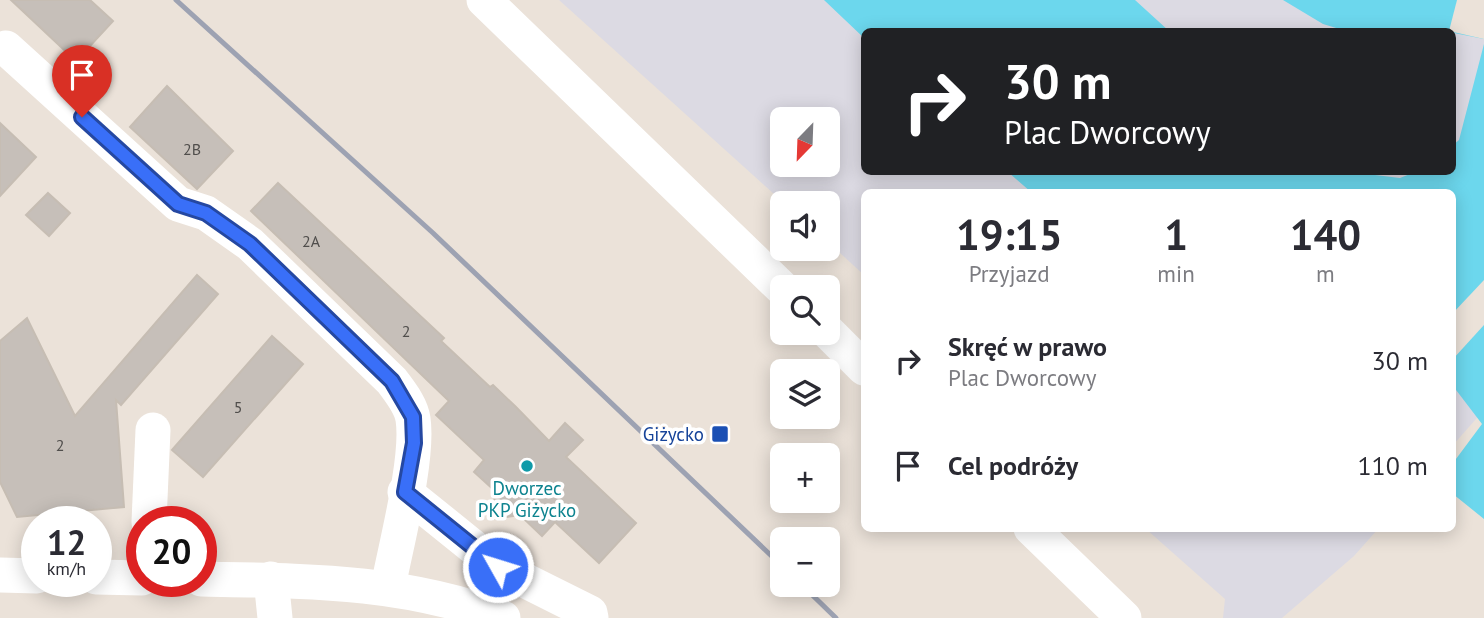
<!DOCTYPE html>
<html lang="pl">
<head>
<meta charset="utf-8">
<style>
  body { margin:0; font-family:"PT Sans",sans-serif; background:#f2f2f3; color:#2b2b33; height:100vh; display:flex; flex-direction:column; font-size:26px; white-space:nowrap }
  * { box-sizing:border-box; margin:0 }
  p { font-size:23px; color:#7c7c81 }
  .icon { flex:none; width:38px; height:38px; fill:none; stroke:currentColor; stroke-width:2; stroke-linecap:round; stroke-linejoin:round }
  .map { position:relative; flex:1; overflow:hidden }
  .panel { position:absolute; left:861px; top:189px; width:595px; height:343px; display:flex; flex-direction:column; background:#fff; border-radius:10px; box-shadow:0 4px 18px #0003 }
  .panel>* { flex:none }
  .banner { position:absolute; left:861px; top:28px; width:595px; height:147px; border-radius:10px; box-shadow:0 4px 18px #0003; background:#202124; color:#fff; overflow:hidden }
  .needle { width:46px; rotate:203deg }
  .fabs { position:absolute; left:770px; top:107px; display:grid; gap:14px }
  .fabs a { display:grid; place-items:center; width:70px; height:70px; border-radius:10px; background:#fff; box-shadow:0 4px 18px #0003; font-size:35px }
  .speed { position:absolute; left:21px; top:506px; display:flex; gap:14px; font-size:35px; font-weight:700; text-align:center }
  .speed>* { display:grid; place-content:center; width:91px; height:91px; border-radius:50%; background:#fff; box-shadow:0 4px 18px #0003; line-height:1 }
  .speed small { font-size:18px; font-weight:400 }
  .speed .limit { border:10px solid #d22; background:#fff; color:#111 }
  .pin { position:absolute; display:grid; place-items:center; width:60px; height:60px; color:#fff; margin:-72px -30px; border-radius:50% 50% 50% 0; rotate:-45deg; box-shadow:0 0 7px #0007 }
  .pin .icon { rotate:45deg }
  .me { position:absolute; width:77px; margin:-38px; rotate:309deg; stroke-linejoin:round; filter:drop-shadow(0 0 5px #0008) }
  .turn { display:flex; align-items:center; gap:24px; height:147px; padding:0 28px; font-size:32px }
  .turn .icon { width:91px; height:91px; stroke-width:2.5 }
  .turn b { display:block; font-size:49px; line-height:60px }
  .eta { display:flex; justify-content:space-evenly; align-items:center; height:119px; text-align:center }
  .eta b { font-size:42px; font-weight:700; line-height:49px }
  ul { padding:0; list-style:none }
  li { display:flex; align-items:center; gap:21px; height:105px; padding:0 28px }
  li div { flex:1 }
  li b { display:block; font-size:26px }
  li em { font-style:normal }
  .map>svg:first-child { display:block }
  .industrial { fill:#dcdae3; fill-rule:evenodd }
  .water { fill:#6cd7ed }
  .pier { fill:#ebe2d9 }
  .building { fill:#c6bfb9; stroke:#c6bdb3; stroke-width:2 }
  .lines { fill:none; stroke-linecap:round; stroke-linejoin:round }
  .minor { stroke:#fff; stroke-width:35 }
  .rail { stroke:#9da2b2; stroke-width:5 }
  .route-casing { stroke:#2548a1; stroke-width:18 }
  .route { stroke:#396ff8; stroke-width:12 }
  .transit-dot { fill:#1a4fb4; stroke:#fff; stroke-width:2.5 }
  .culture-dot { fill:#0f9aa8; stroke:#fff; stroke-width:2.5 }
  .labels { text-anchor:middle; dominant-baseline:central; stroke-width:7; stroke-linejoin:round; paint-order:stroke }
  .number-label { font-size:16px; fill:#504e4c }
  .transit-label { font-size:19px; fill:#164399; stroke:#fff; text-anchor:end }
  .culture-label { font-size:19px; fill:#0d838f; stroke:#fff }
</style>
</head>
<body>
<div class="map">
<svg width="1484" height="618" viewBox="0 0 1484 618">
  <rect width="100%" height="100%" fill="#ebe2d9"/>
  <g class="industrial">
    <path d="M559 0H1484V410L1453 445 1452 192H864V275L828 242V203H784ZM864 32H1452V172H864ZM782 119H828V164H782Z"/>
    <polygon points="1146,529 1378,529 1354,556 1282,618 1223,618 1225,599"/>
  </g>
  <g class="water">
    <polygon points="824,0 1135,0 1169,31 864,32 864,38"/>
    <polygon points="1283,0 1484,0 1484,39 1439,30 1346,31 1323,24"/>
    <polygon points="1484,44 1484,519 1453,494 1453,463 1482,424 1453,386 1452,192 1031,192 1008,172 1350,172 1400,178 1415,172 1452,172 1453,145 1459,140"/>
  </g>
  <g class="pier">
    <polygon points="1457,0 1484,0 1484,39 1449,31"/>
    <polygon points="1484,280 1484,325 1453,359 1453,313"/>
  </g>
  <g class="building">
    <polygon points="11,0 90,0 113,21 76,61"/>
    <polygon points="167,86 233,151 197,189 130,127"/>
    <polygon points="0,123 36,157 0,196"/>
    <polygon points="278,183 444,338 441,341 490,387 493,385 516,407 549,441 565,423 583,440 566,457 636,523 599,563 555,522 542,536 520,515 493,519 495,491 474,472 484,460 436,415 449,401 251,211"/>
    <polygon points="48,193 70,213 49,236 26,215"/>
    <polygon points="197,275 218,294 121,405 116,400 124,507 17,517 0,482 0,341 27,318 75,416"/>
    <polygon points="272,336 303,364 203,477 172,450"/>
  </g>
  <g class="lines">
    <g class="minor">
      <polyline points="484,0 782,288"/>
      <path d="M6 48 178 204 206 213 250 244 392 381C400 392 411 405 413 419 419 458 396 545 388 587"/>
      <polyline points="828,332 864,368"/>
      <polyline points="405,492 498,567 590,613 591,618"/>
      <polyline points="149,522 153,430"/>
      <polyline points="1031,528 1124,618"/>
      <polyline points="0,575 37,576"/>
      <polyline points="96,577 142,578"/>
      <path d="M201 579C306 581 403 580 503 618"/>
      <polyline points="271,579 275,618"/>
    </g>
    <g class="rail">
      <polyline points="176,0 433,233 782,566"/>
      <polyline points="801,584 836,618"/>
    </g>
  </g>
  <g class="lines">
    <defs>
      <polyline id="route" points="82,117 178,204 206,213 250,244 392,381 413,417 414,443 405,492 498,567"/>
    </defs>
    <use href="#route" class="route-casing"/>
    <use href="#route" class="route"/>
  </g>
  <rect class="transit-dot" x="711" y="425" width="18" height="18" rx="3.5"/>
  <circle class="culture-dot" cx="527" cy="466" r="7"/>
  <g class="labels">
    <g class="number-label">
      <text x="192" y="149">2B</text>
      <text x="311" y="241">2A</text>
      <text x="406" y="331">2</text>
      <text x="238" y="407">5</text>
      <text x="60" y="445">2</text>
    </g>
    <g class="transit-label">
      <text x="704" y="434">Giżycko</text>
    </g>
    <g class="culture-label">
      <text x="527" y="488">Dworzec<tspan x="527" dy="22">PKP Giżycko</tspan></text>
    </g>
  </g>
</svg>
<div class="fabs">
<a><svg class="needle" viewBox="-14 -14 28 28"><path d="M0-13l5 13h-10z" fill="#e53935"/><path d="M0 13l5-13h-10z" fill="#7c7c81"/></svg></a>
<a><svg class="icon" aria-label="sound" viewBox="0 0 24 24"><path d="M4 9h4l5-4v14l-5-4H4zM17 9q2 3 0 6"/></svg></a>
<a><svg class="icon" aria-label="search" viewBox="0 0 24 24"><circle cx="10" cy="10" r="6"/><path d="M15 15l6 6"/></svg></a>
<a><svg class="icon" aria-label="layers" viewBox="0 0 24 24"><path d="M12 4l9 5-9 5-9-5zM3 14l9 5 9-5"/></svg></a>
<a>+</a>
<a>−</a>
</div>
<div class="speed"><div>12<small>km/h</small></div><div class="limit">20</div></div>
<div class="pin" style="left:82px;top:117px;background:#d93025"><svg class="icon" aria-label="arrive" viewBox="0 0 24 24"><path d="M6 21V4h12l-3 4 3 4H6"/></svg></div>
<svg class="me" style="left:498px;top:567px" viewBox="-20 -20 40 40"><circle r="17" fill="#396ff8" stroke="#fff" stroke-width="3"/><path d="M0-11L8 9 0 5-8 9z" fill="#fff"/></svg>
<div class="banner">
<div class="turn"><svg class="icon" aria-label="right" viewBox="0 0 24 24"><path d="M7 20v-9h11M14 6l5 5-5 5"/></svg><div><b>30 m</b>Plac Dworcowy</div></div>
</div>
<section class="panel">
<div class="eta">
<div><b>19:15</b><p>Przyjazd</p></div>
<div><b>1</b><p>min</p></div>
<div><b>140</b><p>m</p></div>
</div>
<ul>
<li><svg class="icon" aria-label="right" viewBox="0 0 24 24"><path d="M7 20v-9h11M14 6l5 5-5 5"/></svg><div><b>Skręć w prawo</b><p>Plac Dworcowy</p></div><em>30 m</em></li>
<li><svg class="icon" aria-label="arrive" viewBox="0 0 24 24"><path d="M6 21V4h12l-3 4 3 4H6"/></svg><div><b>Cel podróży</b></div><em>110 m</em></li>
</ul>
</section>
</div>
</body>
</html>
